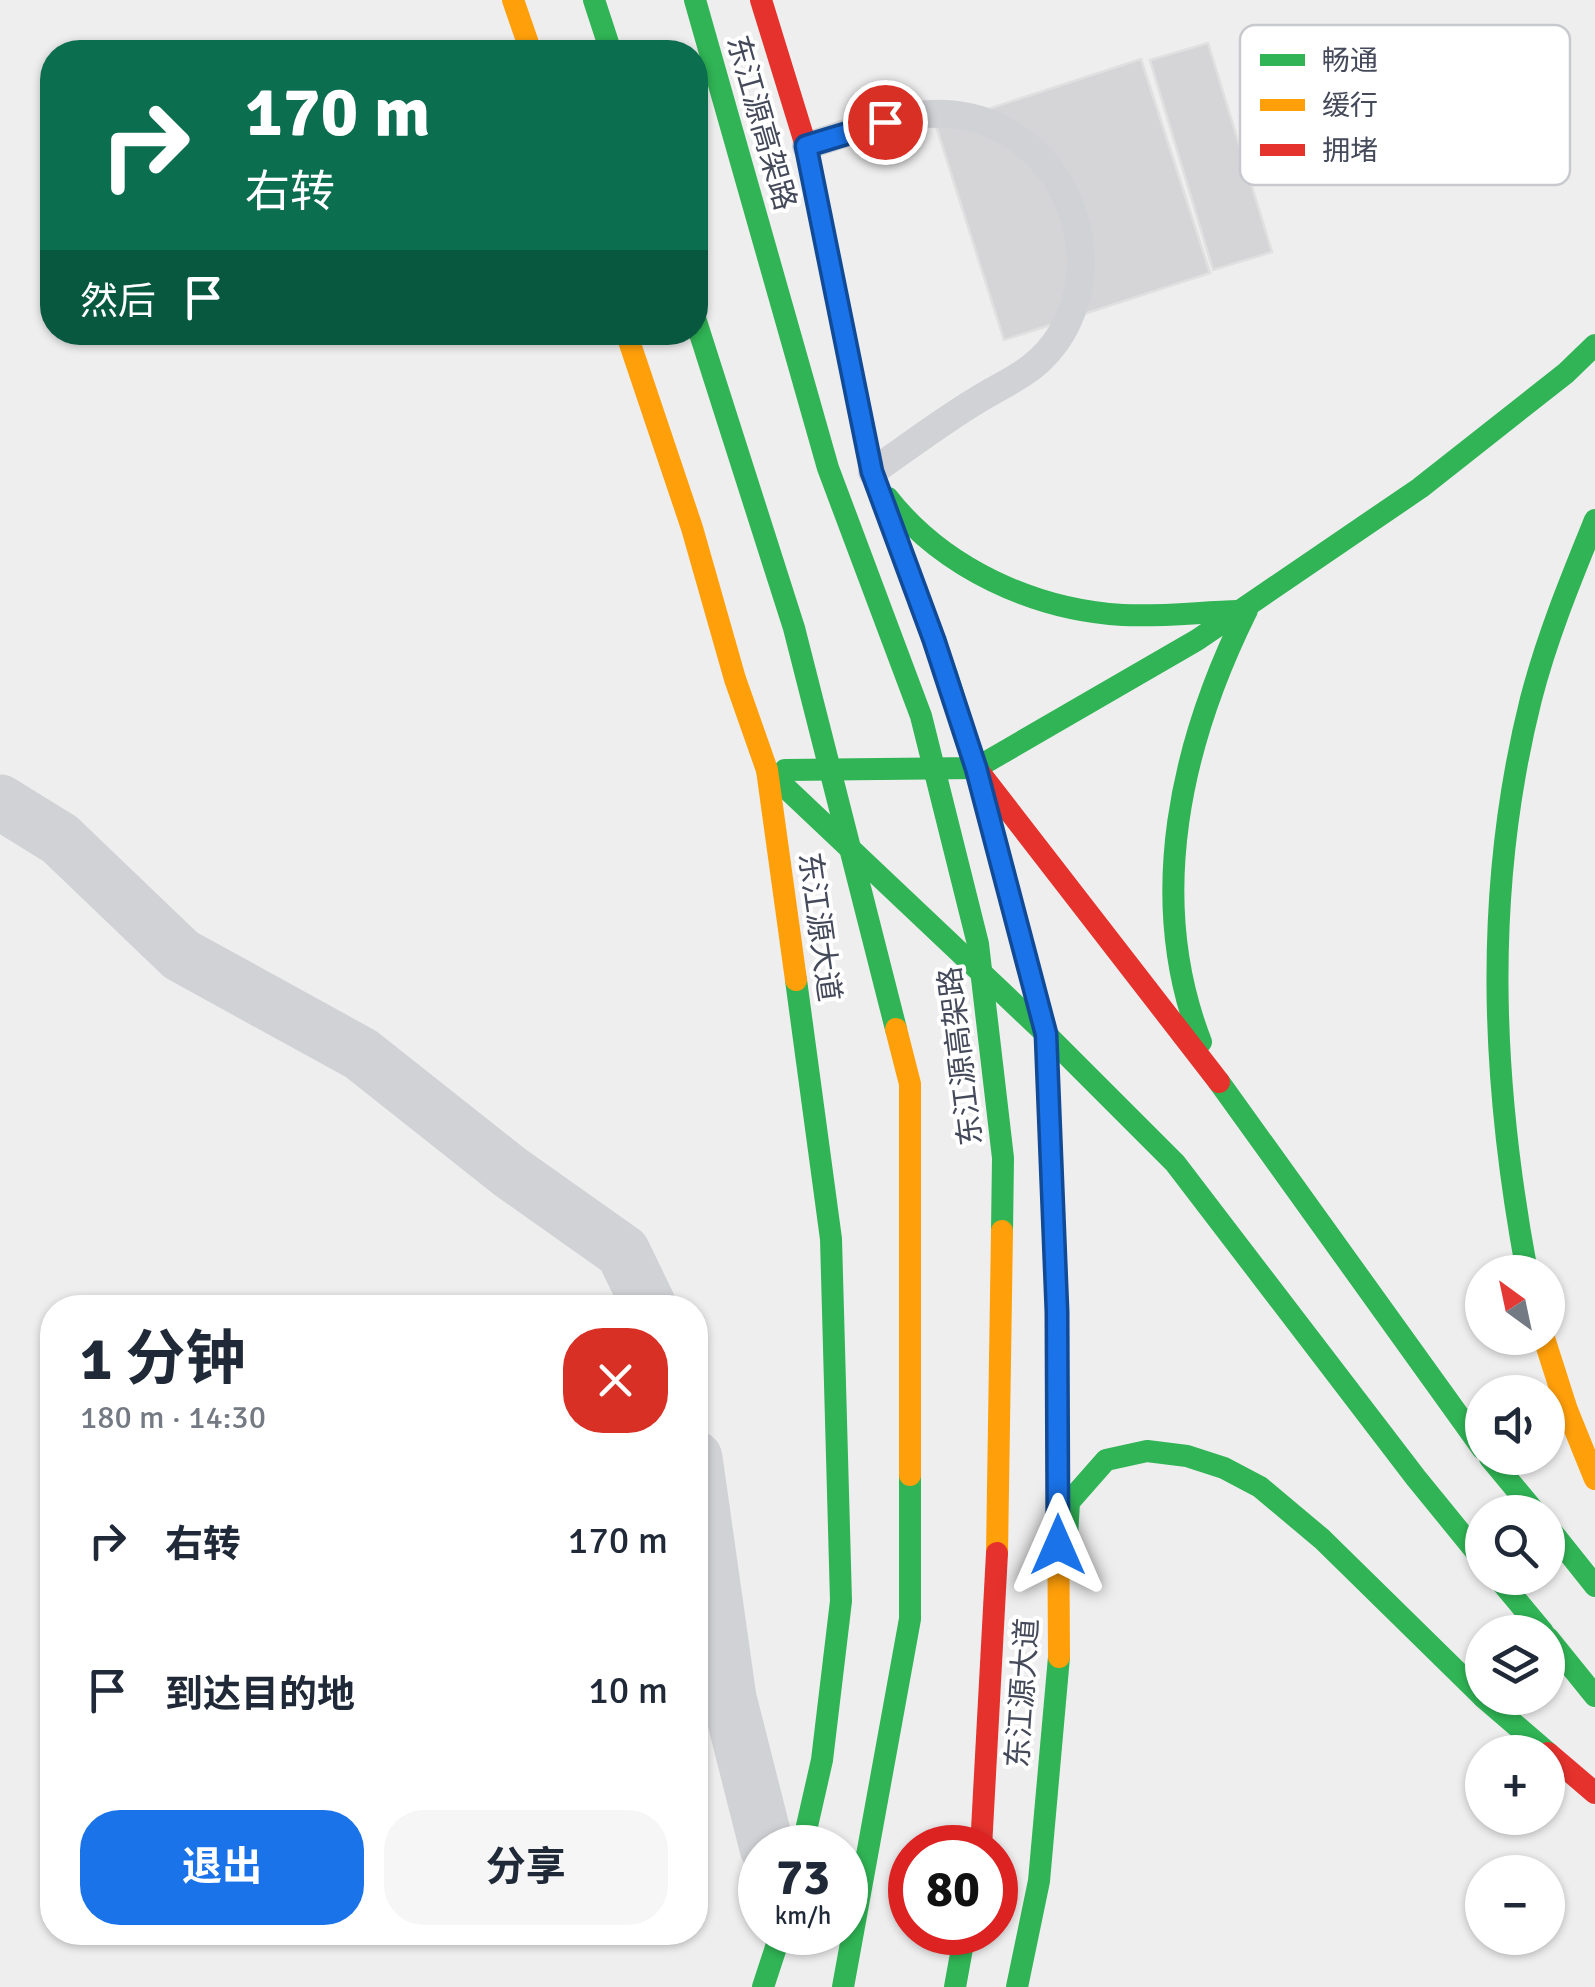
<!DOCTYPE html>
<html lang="zh">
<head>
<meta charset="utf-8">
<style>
  body { margin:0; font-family:Signika,"Noto Sans SC",sans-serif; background:#f6f6f7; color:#1f2937; height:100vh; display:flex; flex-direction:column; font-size:38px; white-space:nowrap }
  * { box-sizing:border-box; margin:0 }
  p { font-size:32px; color:#747a83 }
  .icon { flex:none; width:55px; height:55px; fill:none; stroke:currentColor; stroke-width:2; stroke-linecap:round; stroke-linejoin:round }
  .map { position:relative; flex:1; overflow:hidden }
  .sheet { position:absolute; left:40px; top:1295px; width:668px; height:650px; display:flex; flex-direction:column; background:#fff; border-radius:40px; box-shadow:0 2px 8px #0004 }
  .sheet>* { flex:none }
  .top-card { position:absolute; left:40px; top:40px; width:668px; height:305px; border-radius:40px; box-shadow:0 2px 8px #0004; background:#0b6e4f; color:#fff; overflow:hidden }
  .needle { width:65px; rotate:327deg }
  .fabs { position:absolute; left:1465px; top:1255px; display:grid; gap:20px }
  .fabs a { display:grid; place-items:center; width:100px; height:100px; border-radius:50%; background:#fff; box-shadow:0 2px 8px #0004; font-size:50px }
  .speed { position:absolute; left:738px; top:1825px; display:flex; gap:20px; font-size:50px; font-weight:700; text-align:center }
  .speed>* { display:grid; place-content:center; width:130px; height:130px; border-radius:50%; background:#fff; box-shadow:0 2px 8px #0004; line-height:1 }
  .speed small { font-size:25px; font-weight:400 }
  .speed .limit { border:15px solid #d22; background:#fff; color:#111 }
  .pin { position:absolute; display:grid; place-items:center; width:85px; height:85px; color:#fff; margin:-42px; border:5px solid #fff; border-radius:50%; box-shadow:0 2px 10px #0007 }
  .me { position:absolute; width:110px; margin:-55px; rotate:0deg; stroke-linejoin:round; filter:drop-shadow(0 0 8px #0008) }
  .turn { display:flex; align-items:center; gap:35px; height:210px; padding:0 40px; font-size:45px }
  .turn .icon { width:130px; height:130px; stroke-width:2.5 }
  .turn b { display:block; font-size:70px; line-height:85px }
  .then { display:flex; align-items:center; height:95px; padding:0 40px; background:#0003; gap:20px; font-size:38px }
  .round { display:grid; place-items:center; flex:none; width:105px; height:105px; border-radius:40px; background:#f6f6f7 }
  .summary { display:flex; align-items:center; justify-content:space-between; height:170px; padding:0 40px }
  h1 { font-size:60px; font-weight:700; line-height:75px }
  .cta { display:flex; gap:20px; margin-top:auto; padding:20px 40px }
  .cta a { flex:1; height:115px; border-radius:40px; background:#1a73e8; color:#fff; font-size:40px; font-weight:700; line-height:115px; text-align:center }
  .cta a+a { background:#f6f6f7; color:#1f2937 }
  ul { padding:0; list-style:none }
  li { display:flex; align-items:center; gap:30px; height:150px; padding:0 40px }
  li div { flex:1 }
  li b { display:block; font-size:38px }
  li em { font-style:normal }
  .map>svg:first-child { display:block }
  .building { fill:#d5d5d7; stroke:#e0e0e1; stroke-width:2.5 }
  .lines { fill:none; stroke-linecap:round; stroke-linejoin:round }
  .lane { stroke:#d1d2d6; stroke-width:28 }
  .street { stroke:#d1d2d6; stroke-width:55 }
  .fast { stroke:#30b455; stroke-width:22 }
  .slow { stroke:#ff9f0a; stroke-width:22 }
  .jam { stroke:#e5322d; stroke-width:22 }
  .route-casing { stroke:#114b97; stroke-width:25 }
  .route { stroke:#1a73e8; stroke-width:18 }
  .labels { text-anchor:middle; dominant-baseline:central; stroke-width:8; stroke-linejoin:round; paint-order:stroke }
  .street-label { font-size:30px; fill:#454a5b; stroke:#fff }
  .key { fill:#fff; stroke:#c7c9ce; stroke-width:2.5 }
  .key-label { font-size:28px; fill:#454a5b }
</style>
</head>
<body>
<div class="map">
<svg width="1595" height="1987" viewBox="0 0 1595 1987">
  <rect width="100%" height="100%" fill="#efeeee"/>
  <g class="building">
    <polygon points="1208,43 1272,252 1213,270 1150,60"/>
    <polygon points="1141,59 1210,273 1004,340 936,126"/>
  </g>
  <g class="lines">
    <path class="lane" d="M806 146C850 133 899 111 946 114 1054 120 1114 243 1061 334 1039 370 1012 379 979 399 942 421 907 448 872 472"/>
    <g class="street">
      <polyline points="0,802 60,839 181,955 361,1054 510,1172 623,1252 650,1308"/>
      <polyline points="695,1458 729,1698 767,1848"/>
    </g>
    <g class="fast">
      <polyline points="594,0 611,52"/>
      <polyline points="695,0 828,468 921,716 978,944 1003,1158 1002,1231"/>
      <polyline points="695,318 794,628 896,1029"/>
      <polyline points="867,446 872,472 947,675 976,768 1046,1034 1048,1074"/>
      <path d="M888 498C943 568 1034 610 1123 615 1162 617 1200 612 1239 611"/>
      <polyline points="767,770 1046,1034 1175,1163 1416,1478 1482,1559"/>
      <polyline points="785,770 976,768 1197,640 1420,488 1566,373 1595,345"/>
      <polyline points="796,980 831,1239 841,1601 822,1760 802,1848"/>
      <path d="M1201 1042C1145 898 1181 743 1247 610L1239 611"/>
      <polyline points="1219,1082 1482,1448"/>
      <path d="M1527 1272C1491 1080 1483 890 1531 699 1547 637 1571 579 1595 520"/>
      <polyline points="1490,1458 1535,1512"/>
      <polyline points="1548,1527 1595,1586"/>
      <polyline points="1066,1554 1069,1502 1106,1460 1147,1451 1187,1456 1224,1468 1260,1487 1322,1539 1482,1696"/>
      <polyline points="1498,1578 1543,1632"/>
      <polyline points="1548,1638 1595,1696"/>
      <polyline points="1484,1698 1547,1752"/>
      <polyline points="763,1987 781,1932"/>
      <polyline points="843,1987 910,1619 910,1475"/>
      <polyline points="955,1987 965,1932"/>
      <polyline points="1017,1987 1039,1881 1059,1657"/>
    </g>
    <g class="slow">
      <polyline points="513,0 531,52"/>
      <polyline points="626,332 692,528 735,679 767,770 796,980"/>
      <polyline points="896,1029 910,1084 910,1475"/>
      <polyline points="1048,1074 1057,1312 1059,1657"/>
      <polyline points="1544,1338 1567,1410 1595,1479"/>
      <polyline points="997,1553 1002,1231"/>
    </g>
    <g class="jam">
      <polyline points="761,0 806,146 867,446"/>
      <polyline points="976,768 1219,1082"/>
      <polyline points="1548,1753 1595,1793"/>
      <polyline points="981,1848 997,1553"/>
    </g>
  </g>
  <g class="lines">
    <defs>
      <polyline id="route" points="885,122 806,146 872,472 934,640 976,768 1046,1034 1057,1312 1058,1545"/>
    </defs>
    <use href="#route" class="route-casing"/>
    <use href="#route" class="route"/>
  </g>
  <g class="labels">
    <g class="street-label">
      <text transform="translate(761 123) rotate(74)">东江源高架路</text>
      <text transform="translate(819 927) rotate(82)">东江源大道</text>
      <text transform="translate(961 1056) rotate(-97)">东江源高架路</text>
      <text transform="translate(1023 1693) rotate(-86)">东江源大道</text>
    </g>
  </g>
  <rect x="1240" y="25" width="330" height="160" rx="15" class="key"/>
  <rect x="1260" y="54" width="45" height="12" fill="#30b455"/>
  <rect x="1260" y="99" width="45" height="12" fill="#ff9f0a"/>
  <rect x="1260" y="144" width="45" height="12" fill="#e5322d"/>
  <g class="key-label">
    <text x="1322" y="70">畅通</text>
    <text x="1322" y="115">缓行</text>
    <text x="1322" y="160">拥堵</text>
  </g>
</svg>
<div class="fabs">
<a><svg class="needle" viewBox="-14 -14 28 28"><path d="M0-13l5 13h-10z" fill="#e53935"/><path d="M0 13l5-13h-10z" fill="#747a83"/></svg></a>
<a><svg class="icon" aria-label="sound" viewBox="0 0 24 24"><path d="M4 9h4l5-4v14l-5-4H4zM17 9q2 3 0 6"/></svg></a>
<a><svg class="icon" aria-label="search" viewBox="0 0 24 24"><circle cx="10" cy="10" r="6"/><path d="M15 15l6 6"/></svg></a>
<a><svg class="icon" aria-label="layers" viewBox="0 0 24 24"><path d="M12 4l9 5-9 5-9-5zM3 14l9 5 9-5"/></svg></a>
<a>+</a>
<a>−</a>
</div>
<div class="speed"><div>73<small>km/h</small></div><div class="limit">80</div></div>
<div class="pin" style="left:885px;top:122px;background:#d93025"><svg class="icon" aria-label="arrive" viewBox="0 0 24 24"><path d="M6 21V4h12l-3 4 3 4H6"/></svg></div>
<svg class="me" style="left:1058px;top:1545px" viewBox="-20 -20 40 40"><path d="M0-17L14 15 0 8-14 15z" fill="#1a73e8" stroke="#fff" stroke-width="4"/></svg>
<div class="top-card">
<div class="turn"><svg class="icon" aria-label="right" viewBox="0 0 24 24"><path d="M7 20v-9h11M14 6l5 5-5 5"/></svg><div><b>170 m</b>右转</div></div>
<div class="then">然后<svg class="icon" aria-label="arrive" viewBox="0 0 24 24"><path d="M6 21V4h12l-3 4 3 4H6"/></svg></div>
</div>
<section class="sheet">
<div class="summary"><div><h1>1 分钟</h1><p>180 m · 14:30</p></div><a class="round" style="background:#d93025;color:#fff"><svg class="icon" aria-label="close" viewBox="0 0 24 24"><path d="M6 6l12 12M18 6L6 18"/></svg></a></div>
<ul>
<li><svg class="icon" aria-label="right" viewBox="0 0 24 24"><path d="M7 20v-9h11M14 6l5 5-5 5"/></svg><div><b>右转</b></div><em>170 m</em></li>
<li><svg class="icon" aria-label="arrive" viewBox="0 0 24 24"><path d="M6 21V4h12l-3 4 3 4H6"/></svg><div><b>到达目的地</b></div><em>10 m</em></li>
</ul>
<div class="cta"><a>退出</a><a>分享</a></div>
</section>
</div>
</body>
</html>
